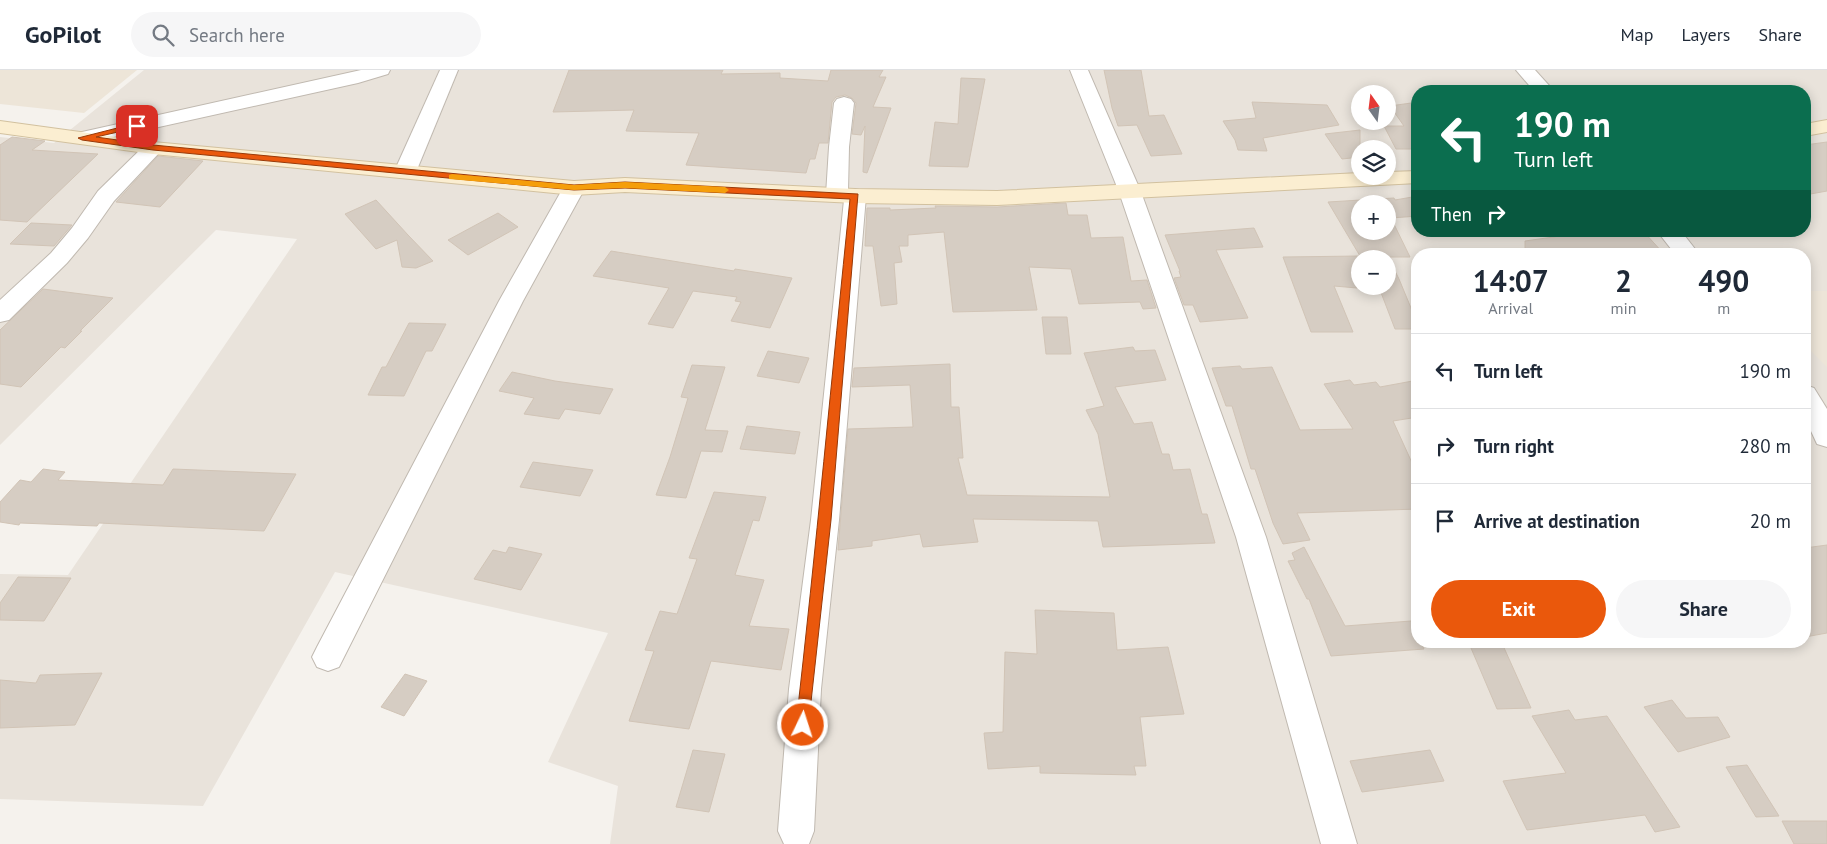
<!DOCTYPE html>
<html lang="en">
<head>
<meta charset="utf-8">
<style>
  body { margin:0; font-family:"PT Sans",sans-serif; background:#f6f6f7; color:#1f2937; height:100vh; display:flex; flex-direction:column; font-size:19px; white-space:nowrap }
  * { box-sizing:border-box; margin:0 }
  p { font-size:16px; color:#747a83 }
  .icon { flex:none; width:28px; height:28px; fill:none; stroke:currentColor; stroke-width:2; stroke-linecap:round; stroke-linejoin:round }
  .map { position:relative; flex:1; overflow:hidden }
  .side { position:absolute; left:1411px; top:178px; width:400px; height:400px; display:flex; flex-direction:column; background:#fff; border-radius:20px; box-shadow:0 2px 12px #0003 }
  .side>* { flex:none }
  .hud { position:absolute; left:1411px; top:15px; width:400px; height:152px; border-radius:20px; box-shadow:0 2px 12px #0003; background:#0b6e4f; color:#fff; overflow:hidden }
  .needle { width:32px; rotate:346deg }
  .buttons { position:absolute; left:1351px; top:15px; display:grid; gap:10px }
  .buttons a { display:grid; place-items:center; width:45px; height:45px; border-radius:50%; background:#fff; box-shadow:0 2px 12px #0003; font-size:25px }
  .pin { position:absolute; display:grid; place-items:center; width:42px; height:42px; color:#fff; margin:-21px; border-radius:10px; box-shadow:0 2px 8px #0006 }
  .me { position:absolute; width:55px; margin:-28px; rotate:4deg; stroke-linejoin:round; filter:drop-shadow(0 0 4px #0008) }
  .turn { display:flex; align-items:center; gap:18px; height:105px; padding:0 20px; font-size:22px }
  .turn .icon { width:65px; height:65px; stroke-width:2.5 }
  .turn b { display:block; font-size:35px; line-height:42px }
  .then { display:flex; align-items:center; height:48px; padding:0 20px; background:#0003; gap:10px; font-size:19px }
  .eta { display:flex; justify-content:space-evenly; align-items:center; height:85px; text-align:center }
  .eta b { font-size:30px; font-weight:700; line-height:35px }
  .button { display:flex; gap:10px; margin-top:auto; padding:10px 20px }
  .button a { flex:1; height:58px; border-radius:30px; background:#ea580c; color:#fff; font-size:20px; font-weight:700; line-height:58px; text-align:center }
  .button a+a { background:#f6f6f7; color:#1f2937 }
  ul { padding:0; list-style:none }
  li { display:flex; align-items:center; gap:15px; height:75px; padding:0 20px; border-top:1px solid #e0e1e3 }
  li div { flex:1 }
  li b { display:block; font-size:19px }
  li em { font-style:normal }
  header { display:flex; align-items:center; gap:30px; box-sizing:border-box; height:70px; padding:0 25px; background:#fff; border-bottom:1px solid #e0e1e3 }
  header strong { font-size:24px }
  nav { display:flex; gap:28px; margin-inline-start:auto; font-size:18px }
  .search { width:350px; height:45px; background:#f6f6f7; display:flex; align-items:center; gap:12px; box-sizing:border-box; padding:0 18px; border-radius:28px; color:#747a83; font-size:19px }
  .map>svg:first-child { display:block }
  .residential { fill:#e9e3db; fill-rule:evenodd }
  .education { fill:#ede5d8 }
  .building { fill:#d6cdc3; stroke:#d1c4b6; fill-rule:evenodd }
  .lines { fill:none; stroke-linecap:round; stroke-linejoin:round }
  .street-casing { stroke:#c0b9b0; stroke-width:2 }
  .secondary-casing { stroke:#d2c19f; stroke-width:2 }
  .street { fill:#fff; fill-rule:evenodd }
  .secondary { fill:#fbeed1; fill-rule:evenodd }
  .route { fill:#ea580c; stroke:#983908 }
  .slow { fill:#f59e0b }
</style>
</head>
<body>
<header>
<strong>GoPilot</strong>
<div class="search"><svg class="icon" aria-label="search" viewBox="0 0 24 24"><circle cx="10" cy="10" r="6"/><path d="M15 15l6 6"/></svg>Search here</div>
<nav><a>Map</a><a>Layers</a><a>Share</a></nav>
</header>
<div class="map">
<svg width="1827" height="774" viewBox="0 0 1827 774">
  <rect width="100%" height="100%" fill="#f5f2ed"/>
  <path class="residential" d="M144 0H1827V774H610L618 716 548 692 608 563 335 502 203 736 0 729V504L68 505 297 169 216 160 0 375V67L54 73ZM1418 21H1805V161H1418ZM1360 24H1388V51H1360ZM1360 79H1388V106H1360ZM1360 134H1388V161H1360ZM1418 184H1805V571H1418ZM1360 189H1388V216H1360Z"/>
  <g class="education">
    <polygon points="0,0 137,0 84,43 0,34"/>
    <polygon points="1805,221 1827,221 1827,297 1805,275"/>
  </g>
  <g class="building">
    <polygon points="569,0 723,0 721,4 780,3 780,8 828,11 831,0 883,0 879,7 886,7 873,37 891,38 867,103 863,102 865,56 861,65 852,64 856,33 852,28 845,25 836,27 832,32 828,73 819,73 815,89 810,89 806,103 686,95 699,63 626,61 634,40 553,42"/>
    <polygon points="1104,0 1141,0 1149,46 1164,45 1182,84 1151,86 1137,55 1118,56 1112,38"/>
    <polygon points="961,8 985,9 968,97 929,96 935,52 958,54"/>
    <polygon points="1252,32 1327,35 1339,55 1263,68 1267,81 1238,80 1235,70 1223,51 1256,48"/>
    <polygon points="1418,32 1418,79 1396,79 1384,56 1404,56 1390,36"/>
    <polygon points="1360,60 1360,87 1342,89 1325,64"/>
    <polygon points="12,67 45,71 32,80 98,84 27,152 0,150 0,75"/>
    <polygon points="1827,72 1827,121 1805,125 1805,75"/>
    <polygon points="158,86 203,91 160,137 116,132"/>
    <path d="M1418 126V146L1391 148 1410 187H1388L1399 209 1418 255V259H1395L1380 220 1334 216 1353 262H1311L1283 187 1360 186 1328 132 1394 128 1395 130ZM1360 134H1388V161H1360ZM1360 189H1388V216H1360Z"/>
    <polygon points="376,130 408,165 433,191 416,198 402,197 397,170 376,179 345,144"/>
    <polygon points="1066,133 1068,145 1087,145 1091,168 1123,167 1131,211 1147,210 1156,238 1143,239 1140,232 1079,234 1071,199 1029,197 1037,240 953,242 944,162 908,165 908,176 899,176 902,192 894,193 897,234 881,236 873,176 865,176 867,138 890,138 890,140 936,138 935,136 997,137"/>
    <polygon points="498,143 518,157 468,185 448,170"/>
    <polygon points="31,153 72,155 54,176 10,174"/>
    <polygon points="1254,158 1263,177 1216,180 1248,248 1200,252 1193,235 1184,235 1174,208 1181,207 1179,201 1180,201 1165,165"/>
    <polygon points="1596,161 1643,161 1664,184 1525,184 1525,171"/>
    <polygon points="611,181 734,201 735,199 792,208 770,258 731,251 741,232 735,231 737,227 693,221 673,258 648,254 669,218 593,206"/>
    <polygon points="43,219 113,228 80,261 82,261 65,278 61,277 21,317 0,314 0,260"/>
    <polygon points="1042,247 1067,247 1071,284 1046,284"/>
    <polygon points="409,253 446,254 432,281 426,281 404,326 368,325 382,297 386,297"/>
    <polygon points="1133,277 1135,281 1155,280 1166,310 1115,317 1134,354 1152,352 1162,384 1169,384 1173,400 1190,399 1202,444 1207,444 1215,473 1103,477 1098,451 973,449 978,472 923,477 920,464 872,471 872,476 838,480 848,359 913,357 910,315 852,317 854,298 950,294 951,337 959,337 963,388 958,388 967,425 1110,427 1098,364 1086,340 1104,336 1084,283"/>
    <polygon points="768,281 809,288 799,313 757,306"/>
    <polygon points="692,295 725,297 705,360 728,361 722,382 701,381 686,428 656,425 670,387 688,328 681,327"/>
    <polygon points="1240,296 1242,299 1272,297 1300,360 1353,359 1324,314 1350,310 1354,315 1376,312 1380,317 1418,310 1418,347 1393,351 1418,406 1418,439 1297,443 1310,470 1283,474 1273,453 1255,399 1251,399 1232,336 1226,336 1212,298"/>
    <polygon points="512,302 555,311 613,319 600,344 565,339 559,349 524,344 534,328 499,321"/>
    <polygon points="747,356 800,362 795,384 740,379"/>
    <polygon points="533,392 593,400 580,426 520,417"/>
    <polygon points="43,399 65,402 58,410 163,415 173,399 296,404 264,461 99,453 97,456 20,453 19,455 0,452 0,432 20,410 31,412"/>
    <polygon points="714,422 766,427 759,451 753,450 735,505 764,510 749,556 789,559 781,600 711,591 689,659 629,651 654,581 645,580 660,541 677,544 697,489 689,488"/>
    <polygon points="1827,475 1827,563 1805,567 1805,478"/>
    <polygon points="509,477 542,484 521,520 474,509 493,480 506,483"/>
    <polygon points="1304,477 1345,556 1411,551 1418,565 1418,571 1420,571 1424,579 1331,586 1309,529 1307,529 1288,491 1295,490 1292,483"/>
    <polygon points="18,507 71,508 44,551 0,550 0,533"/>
    <polygon points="1035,540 1114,543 1117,580 1168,577 1184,644 1140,647 1146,696 1134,696 1136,705 1040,703 1040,696 988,699 984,663 1003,662 1005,582 1037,584"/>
    <polygon points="1468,571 1501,571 1531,638 1497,639"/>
    <polygon points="102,603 75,655 0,658 0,610 36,613 40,605"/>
    <polygon points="405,604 427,611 404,646 381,637"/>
    <polygon points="1672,630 1686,648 1718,647 1730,667 1678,682 1644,637"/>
    <polygon points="1569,640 1575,650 1607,646 1680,757 1655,762 1645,745 1527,760 1503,711 1566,703 1532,646"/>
    <polygon points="693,680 725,684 709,742 676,737"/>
    <polygon points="1430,680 1444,711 1362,722 1350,691"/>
    <polygon points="1747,695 1779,746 1756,747 1726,697"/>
    <polygon points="1782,751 1827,751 1827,774 1794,774"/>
  </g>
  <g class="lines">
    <defs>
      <g id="street">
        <polygon points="361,0 390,0 388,4 358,13 82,74 75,72 72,68 75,64 82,62"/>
        <polygon points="440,0 458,0 416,102 413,107 405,108 397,107 394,102"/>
        <polygon points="1070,0 1088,0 1141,122 1266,467 1357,774 1321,774 1236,467 1119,122"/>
        <polygon points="1516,0 1535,0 1554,21 1534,21"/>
        <polygon points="844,27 851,29 854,33 849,77 848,121 855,119 863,121 866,126 839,450 821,619 814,761 809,774 784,774 778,761 789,619 811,450 844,130 837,132 829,130 826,125 829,77 834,33 837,29"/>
        <polygon points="153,72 160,74 163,78 160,82 114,131 88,168 67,193 9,250 0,252 0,230 51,183 72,158 98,121 146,74"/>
        <polygon points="574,111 582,113 585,118 523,231 339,597 328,601 317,597 312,587 317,577 499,231 563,118 566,113"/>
        <polygon points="1657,161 1681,161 1699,184 1675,184"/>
        <polygon points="1805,315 1814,318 1827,339 1827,377 1817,374 1805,348"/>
      </g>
      <g id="secondary">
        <polygon points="1827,50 1827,62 1805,66 1805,54"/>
        <polygon points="0,51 153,72 574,111 625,108 855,119 997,121 1360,103 1360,106 1388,106 1388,102 1418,101 1418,113 997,135 855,133 625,122 574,125 153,84 0,63"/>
      </g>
    </defs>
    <use href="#street" class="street-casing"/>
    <use href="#secondary" class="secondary-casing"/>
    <use href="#street" class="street"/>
    <use href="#secondary" class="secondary"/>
  </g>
  <path class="route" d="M137 53 141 56 140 57 96 67 153 75 574 115 625 112 858 124 831 450 808 659 803 661 798 659 796 655C816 479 832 304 850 129L625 118 574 120 153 80 82 70 78 68Z"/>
  <polygon class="slow" points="452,104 574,115 625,112 725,117 729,120 725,123 625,118 574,120 449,109 449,105"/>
</svg>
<div class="buttons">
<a><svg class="needle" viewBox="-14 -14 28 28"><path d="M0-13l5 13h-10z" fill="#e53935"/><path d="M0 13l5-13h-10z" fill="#747a83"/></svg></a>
<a><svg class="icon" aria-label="layers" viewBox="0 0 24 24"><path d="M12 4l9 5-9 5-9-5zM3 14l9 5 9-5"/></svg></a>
<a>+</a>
<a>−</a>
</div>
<div class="pin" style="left:137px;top:56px;background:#d93025"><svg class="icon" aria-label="arrive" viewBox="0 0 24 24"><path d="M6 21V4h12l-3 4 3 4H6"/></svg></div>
<svg class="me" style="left:803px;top:655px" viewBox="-20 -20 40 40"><circle r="17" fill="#ea580c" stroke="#fff" stroke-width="3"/><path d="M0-11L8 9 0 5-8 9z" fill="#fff"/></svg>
<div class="hud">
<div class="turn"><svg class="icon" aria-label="left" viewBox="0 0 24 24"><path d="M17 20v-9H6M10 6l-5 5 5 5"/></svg><div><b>190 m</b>Turn left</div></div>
<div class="then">Then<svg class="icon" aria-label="right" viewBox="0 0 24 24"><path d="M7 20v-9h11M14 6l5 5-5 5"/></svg></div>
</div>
<section class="side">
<div class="eta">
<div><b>14:07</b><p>Arrival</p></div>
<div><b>2</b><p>min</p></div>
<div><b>490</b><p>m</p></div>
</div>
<ul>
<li><svg class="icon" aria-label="left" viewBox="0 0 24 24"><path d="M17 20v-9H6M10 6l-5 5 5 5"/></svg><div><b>Turn left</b></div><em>190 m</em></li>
<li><svg class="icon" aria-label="right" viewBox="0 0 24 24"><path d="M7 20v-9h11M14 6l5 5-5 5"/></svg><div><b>Turn right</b></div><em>280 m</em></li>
<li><svg class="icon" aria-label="arrive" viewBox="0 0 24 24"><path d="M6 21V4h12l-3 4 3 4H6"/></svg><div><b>Arrive at destination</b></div><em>20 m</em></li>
</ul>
<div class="button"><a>Exit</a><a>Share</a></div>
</section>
</div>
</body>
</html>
